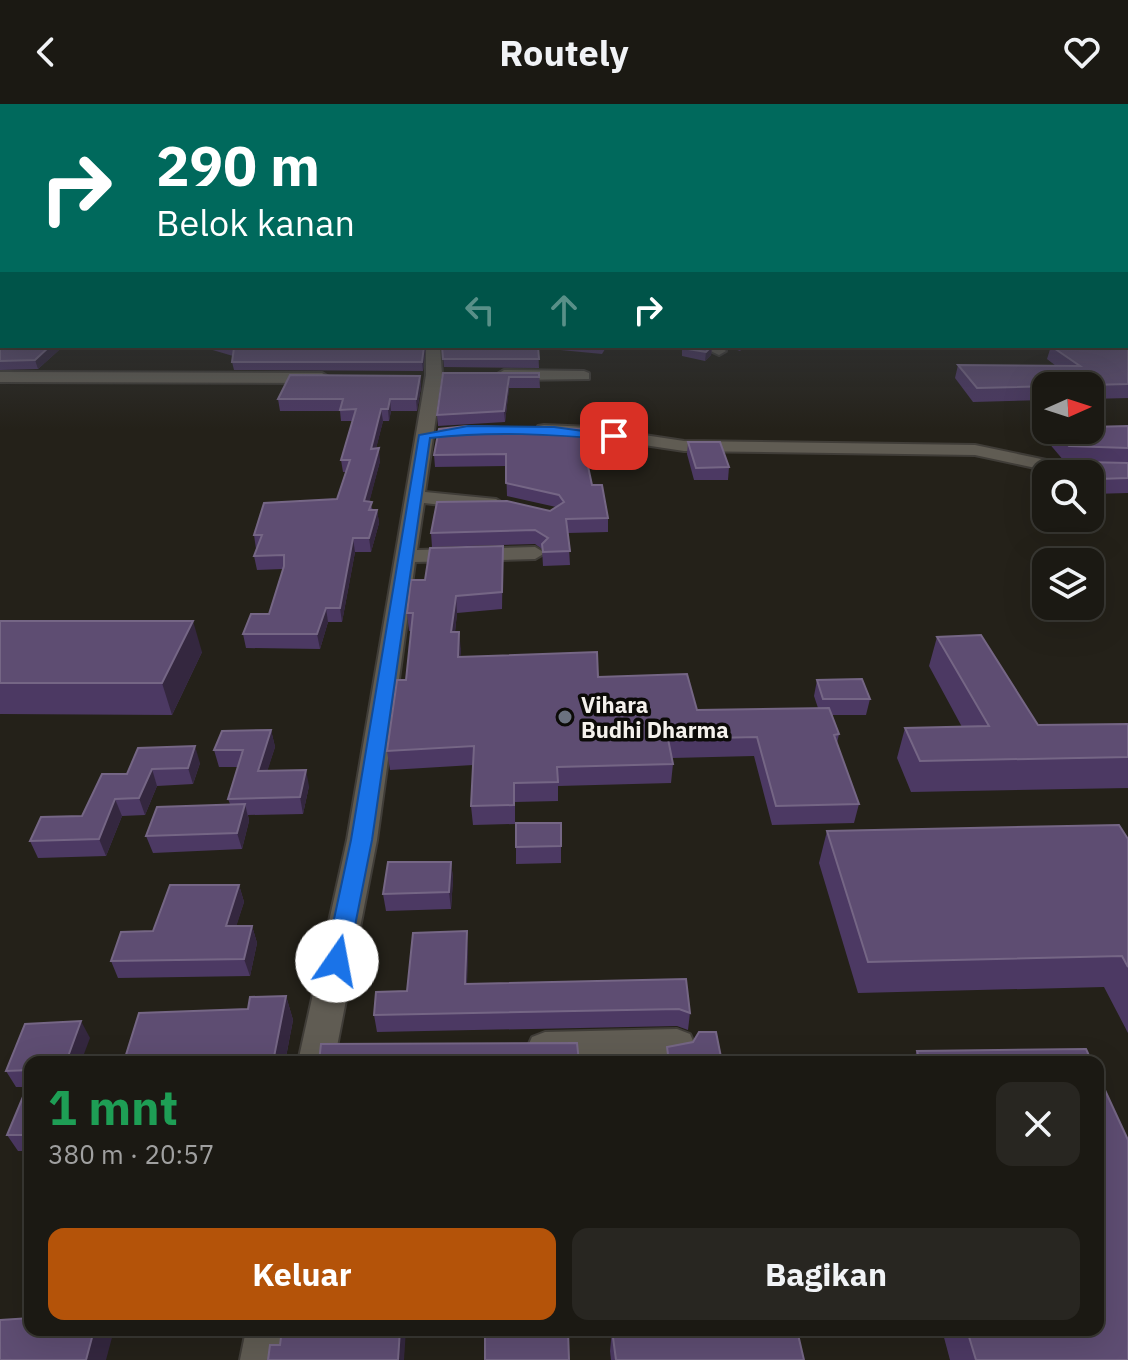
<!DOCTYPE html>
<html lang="id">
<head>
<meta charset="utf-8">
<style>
  body { margin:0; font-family:"IBM Plex Sans",sans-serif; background:#282621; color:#f1f3f6; height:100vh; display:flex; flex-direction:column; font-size:30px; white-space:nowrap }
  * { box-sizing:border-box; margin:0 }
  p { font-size:26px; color:#a0a0a0 }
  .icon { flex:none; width:44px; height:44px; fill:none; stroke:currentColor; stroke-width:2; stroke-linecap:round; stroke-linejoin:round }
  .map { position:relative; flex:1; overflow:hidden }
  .drawer { position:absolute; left:24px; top:952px; width:1080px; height:280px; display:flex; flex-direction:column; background:#1b1913; border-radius:16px; box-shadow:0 8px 32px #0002,0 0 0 2px #393833 }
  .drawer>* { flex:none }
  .banner { position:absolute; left:0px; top:0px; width:1128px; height:244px; box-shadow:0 8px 32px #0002,0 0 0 2px #393833; background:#00695c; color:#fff; overflow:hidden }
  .needle { width:52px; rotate:87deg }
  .fabs { position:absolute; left:1032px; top:268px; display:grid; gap:16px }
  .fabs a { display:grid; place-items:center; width:72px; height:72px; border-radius:16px; background:#1b1913; box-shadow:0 8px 32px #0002,0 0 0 2px #393833; font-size:40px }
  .pin { position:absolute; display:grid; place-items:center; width:68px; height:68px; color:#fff; margin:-34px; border-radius:16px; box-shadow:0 4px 12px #0006 }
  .me { position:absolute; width:88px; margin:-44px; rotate:12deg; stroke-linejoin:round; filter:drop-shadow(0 0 6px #0008) }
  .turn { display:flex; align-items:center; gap:28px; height:168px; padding:0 24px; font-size:36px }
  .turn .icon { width:104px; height:104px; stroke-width:2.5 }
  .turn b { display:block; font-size:56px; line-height:68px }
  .lanes { display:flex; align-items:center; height:76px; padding:0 24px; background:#0003; justify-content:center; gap:40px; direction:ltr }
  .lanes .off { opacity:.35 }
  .round { display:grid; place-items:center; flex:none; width:84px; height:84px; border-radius:16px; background:#282621 }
  .headline { display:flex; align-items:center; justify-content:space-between; height:136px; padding:0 24px }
  h1 { font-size:48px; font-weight:700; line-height:60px; color:#1e9e55 }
  .button { display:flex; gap:16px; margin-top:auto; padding:16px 24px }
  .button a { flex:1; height:92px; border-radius:16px; background:#b45309; color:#fff; font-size:32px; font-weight:700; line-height:92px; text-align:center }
  .button a+a { background:#282621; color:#f1f3f6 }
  header { display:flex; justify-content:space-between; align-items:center; height:104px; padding:0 24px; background:#1b1913; font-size:36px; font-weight:700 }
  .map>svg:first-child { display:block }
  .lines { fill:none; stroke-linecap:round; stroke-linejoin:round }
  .minor-casing { stroke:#403d38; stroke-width:4 }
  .minor { fill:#605c53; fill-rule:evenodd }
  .wall { fill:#4c3963 }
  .shaded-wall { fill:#34273f }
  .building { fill:#5e4d72; stroke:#756685; stroke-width:2 }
  .route { fill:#1a73e8; stroke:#114b97; stroke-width:2 }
  .worship-dot { fill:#6b7280; stroke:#0c0b08; stroke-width:3 }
  .labels { text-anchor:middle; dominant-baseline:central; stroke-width:7; stroke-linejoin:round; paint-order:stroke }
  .poi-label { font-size:22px; font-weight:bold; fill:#f4f1ec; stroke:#0c0b08; text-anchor:start }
</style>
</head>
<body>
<header><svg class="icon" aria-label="back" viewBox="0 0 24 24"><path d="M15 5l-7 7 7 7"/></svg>Routely<svg class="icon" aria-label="heart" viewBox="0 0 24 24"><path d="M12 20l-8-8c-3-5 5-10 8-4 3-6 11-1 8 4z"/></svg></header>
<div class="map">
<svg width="1128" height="1256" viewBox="0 0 1128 1256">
  <rect width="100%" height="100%" fill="#242119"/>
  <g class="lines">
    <defs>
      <g id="minor">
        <polygon points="426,242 440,242 442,271 425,388 496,395 506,401 496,407 424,399 417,446 535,443 545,449 535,455 415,458 377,736 334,958 298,958 347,736 426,271"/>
        <polygon points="700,242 719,242 726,247 719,251"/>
        <polygon points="584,267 589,269 589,275 504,276 496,271 504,266"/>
        <polygon points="0,268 322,269 330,274 322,279 0,278"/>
        <polygon points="544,321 591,323 684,337 975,341 1070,361 1128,361 1128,371 1063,370 975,351 684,347 591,333 538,330 538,322"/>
        <polygon points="677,925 690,930 695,941 690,952 677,957 540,958 532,955 527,944 532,933 545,928"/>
        <polygon points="246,1226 290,1226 286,1256 240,1256"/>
      </g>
    </defs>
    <use href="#minor" class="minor-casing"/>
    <use href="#minor" class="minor"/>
  </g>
  <g class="wall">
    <polygon points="1126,178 1128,179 1128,294 1090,295 1090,282 1046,282 1046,296 973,298 955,274 958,261 1056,262 1047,255 1051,242 1126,242"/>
    <polygon points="0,239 59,246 38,265 0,266"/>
    <polygon points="199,242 426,242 423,267 234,266 232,258 233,252"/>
    <polygon points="442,242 538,242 539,264 444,263"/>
    <polygon points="550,242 607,242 602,250 550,245"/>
    <polygon points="712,242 711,251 705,257 682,252 682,244"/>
    <polygon points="726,242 745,242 740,247"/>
    <polygon points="443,269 539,269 540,284 509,284 505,318 438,322 437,311"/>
    <polygon points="420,272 421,283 417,307 391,307 389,317 383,317 376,344 380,357 369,398 373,406 377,406 379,419 371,448 355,448 342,518 328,518 320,545 246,544 243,530 269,510 283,465 257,466 254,452 256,445 254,431 337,395 346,368 343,368 341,356 352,317 341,317 340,307 280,307 278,295"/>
    <polygon points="1128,322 1128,359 1064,357 1048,338 1052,326"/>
    <polygon points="439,325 592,381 608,414 608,428 568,429 570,461 543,462 542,445 535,440 432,443 431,429 550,407 556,403 507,392 506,362 435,363 434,351"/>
    <polygon points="688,338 729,363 728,376 694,376 687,350"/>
    <polygon points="1083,358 1128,359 1128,389 1092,390 1090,387 1090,370 1079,370"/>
    <polygon points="503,442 502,505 457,509 455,528 461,546 460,553 598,573 697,606 818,604 814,592 817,576 870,595 866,611 832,611 839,630 837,639 859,700 854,719 772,721 754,652 672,654 673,660 671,679 558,682 558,697 515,698 515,720 473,721 471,702 473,661 390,666 387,647 406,576 411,527 409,527 407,509 425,476"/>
    <polygon points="0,517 202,548 172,611 0,610"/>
    <polygon points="937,533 1038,621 1128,620 1128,684 911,688 897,654 905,624 962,623 929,562"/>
    <polygon points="271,626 275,643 267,667 309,682 303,710 248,711 249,717 242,745 153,749 146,732 230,700 228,695 238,663 219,663 214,646"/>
    <polygon points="138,644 200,659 193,680 157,682 145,711 122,712 106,752 38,754 30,737 82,712 127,670"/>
    <polygon points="561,719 561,759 516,760 516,743"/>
    <polygon points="827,727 1128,735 1128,929 1104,883 858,889 819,759"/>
    <polygon points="451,758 453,775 451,805 386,807 383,790"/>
    <polygon points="239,781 244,798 236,822 252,822 257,839 250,872 118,874 111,857 153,827"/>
    <polygon points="468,844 467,880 686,875 690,909 688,926 677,922 377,928 374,911"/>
    <polygon points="286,892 293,916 285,958 127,958 125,954 248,905"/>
    <polygon points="90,934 30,958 30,1047 18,1047 7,1031 27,983 16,983 6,967"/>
    <polygon points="917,947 1092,958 912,958"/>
    <polygon points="612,1226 804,1256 611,1256 610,1247"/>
    <polygon points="942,1226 1098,1226 1128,1256 950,1256"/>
  </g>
  <g class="shaded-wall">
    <polygon points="50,242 57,242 59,246 38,265 35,256"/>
    <polygon points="424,242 426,242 423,267 422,258"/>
    <polygon points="712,242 711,251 705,257 706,248"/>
    <polygon points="420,272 421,283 417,307 416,295"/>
    <polygon points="509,273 509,284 505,318 504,307"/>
    <polygon points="390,295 391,307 389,317 388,305"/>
    <polygon points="381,305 383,317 373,357 371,345"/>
    <polygon points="379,344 380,357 366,411 364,397"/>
    <polygon points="377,406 379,419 371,448 369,434"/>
    <polygon points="353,434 355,448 342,518 340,504"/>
    <polygon points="456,492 457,509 453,546 451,528"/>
    <polygon points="326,504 328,518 320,545 317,530"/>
    <polygon points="193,517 202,548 172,611 162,579"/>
    <polygon points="459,528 461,546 459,571 458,553"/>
    <polygon points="271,626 275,643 262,684 258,667"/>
    <polygon points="195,642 200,659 193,680 188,664"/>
    <polygon points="152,665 157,682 145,711 139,694"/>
    <polygon points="306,666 309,682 303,710 300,693"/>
    <polygon points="115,695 122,712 106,752 99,735"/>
    <polygon points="245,700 249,717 242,745 237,729"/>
    <polygon points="451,758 453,775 451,805 449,788"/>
    <polygon points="239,781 244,798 231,839 226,822"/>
    <polygon points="252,822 257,839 250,872 244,855"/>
    <polygon points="467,827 468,844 466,897 465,880"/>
    <polygon points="286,892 293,916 285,958 273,958"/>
    <polygon points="81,917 90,934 81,958 66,958"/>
    <polygon points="94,1226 114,1226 106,1256 86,1256"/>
    <polygon points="400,1226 406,1226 404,1256 398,1256"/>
  </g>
  <g class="building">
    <polygon points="1126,178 1128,179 1128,217 1128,208 1126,208"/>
    <polygon points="1126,238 1128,238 1128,280 977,284 958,261 1080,262 1051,242 1126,242"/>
    <polygon points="0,239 2,239 2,242 50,242 35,256 0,257"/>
    <polygon points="226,242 424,242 422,258 232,258 234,244"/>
    <polygon points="442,242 538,242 539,255 443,255"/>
    <polygon points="684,242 712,242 706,248 682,244"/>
    <polygon points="443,269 539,269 539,273 509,273 504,307 437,311"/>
    <polygon points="290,271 420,272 416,295 390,295 388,305 381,305 371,345 379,344 364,397 372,398 369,406 377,406 369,434 353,434 340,504 326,504 317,530 243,530 251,510 269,510 284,462 284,451 254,452 262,431 254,431 264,399 337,395 350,356 341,356 356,305 340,306 343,295 278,295"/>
    <polygon points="467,322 580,325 592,381 602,381 608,414 566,415 570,447 543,448 542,440 548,434 535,426 431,429 437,398 507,397 550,407 564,398 559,391 506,379 506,350 434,351 439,325"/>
    <polygon points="1128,322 1128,344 1069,342 1054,326 1090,326 1090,323"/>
    <polygon points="688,338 720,338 729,363 696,364"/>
    <polygon points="1083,358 1128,359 1128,374 1098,375"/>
    <polygon points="503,442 502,488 456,492 451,528 459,528 458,553 597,548 598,573 687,570 697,606 829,604 839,630 834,631 859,700 776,702 757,633 668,635 673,660 557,663 558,678 514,679 514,701 471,702 474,642 387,647 397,576 406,576 413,509 407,509 411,476 425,476 430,444"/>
    <polygon points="0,517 193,517 162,579 0,579"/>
    <polygon points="981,531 1038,621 1128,620 1128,653 920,657 905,624 989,622 937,533"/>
    <polygon points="862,575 870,595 823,595 817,576"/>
    <polygon points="271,626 258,667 306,666 300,693 228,695 243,646 214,646 222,627"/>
    <polygon points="195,642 188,664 152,665 139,694 115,695 99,735 30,737 41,713 82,712 102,670 127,670 138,644"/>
    <polygon points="245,700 237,729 146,732 157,703"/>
    <polygon points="516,719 561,719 561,742 516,743"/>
    <polygon points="1119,721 1128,735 1128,863 1122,852 868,858 827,727"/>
    <polygon points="388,758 451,758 449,788 383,790"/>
    <polygon points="170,781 239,781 226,822 252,822 244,855 111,857 121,828 153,827"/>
    <polygon points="467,827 465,880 686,875 690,909 679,905 374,911 376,888 407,887 413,829"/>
    <polygon points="286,892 273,958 142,958 144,953 125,954 139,909 248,905 250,893"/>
    <polygon points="81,917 66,958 30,958 30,966 6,967 25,920"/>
    <polygon points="699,928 716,928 722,958 669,958 667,943 693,938"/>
    <polygon points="577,939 579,958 319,958 321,940"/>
    <polygon points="1086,945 1092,958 920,958 917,947"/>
    <polygon points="1098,971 1128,1036 1128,1256 976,1256 967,1226 1098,1226"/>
    <polygon points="30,976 30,1031 7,1031"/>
    <polygon points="30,1214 30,1226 94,1226 86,1256 0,1256 0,1216"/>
    <polygon points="282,1226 400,1226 398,1256 268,1256 270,1241 280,1241"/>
    <polygon points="485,1226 568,1226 569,1256 485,1256"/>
    <polygon points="612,1226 797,1226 804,1256 616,1256"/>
  </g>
  <linearGradient id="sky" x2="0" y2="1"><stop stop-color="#14120e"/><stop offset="0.46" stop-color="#3f4349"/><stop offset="1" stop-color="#3f4349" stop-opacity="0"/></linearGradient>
  <rect width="1128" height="325" fill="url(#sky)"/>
  <path class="route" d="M468 322 554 323 620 332 614 336C552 330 492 327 430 334L372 736 348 857 345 864H328L325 857 351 736 419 331Z"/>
  <circle class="worship-dot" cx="565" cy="613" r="8"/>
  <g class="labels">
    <g class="poi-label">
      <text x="581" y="600">Vihara<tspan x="581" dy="25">Budhi Dharma</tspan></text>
    </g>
  </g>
</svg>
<div class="fabs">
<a><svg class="needle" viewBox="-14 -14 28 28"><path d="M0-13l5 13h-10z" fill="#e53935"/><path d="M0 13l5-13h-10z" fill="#a0a0a0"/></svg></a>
<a><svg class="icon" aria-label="search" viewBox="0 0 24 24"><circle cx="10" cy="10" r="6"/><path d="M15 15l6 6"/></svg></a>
<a><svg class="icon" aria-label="layers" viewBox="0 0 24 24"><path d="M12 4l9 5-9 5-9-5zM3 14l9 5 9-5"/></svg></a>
</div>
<div class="pin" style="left:614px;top:332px;background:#d93025"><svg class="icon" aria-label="arrive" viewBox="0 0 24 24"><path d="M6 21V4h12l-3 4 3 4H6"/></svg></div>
<svg class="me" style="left:337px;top:857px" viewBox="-20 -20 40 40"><circle r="19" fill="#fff"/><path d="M0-13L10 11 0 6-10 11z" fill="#1a73e8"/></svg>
<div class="banner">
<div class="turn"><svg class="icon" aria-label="right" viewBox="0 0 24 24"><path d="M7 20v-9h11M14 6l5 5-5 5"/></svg><div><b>290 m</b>Belok kanan</div></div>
<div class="lanes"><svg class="icon off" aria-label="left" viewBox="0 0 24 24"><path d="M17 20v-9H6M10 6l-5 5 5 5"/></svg><svg class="icon off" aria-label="ahead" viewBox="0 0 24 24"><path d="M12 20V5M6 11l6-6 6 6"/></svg><svg class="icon" aria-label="right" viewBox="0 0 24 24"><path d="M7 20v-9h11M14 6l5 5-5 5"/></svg></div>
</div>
<section class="drawer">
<div class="headline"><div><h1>1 mnt</h1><p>380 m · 20:57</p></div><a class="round"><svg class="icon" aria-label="close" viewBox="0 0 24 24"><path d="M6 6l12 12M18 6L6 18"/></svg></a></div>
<div class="button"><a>Keluar</a><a>Bagikan</a></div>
</section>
</div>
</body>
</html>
